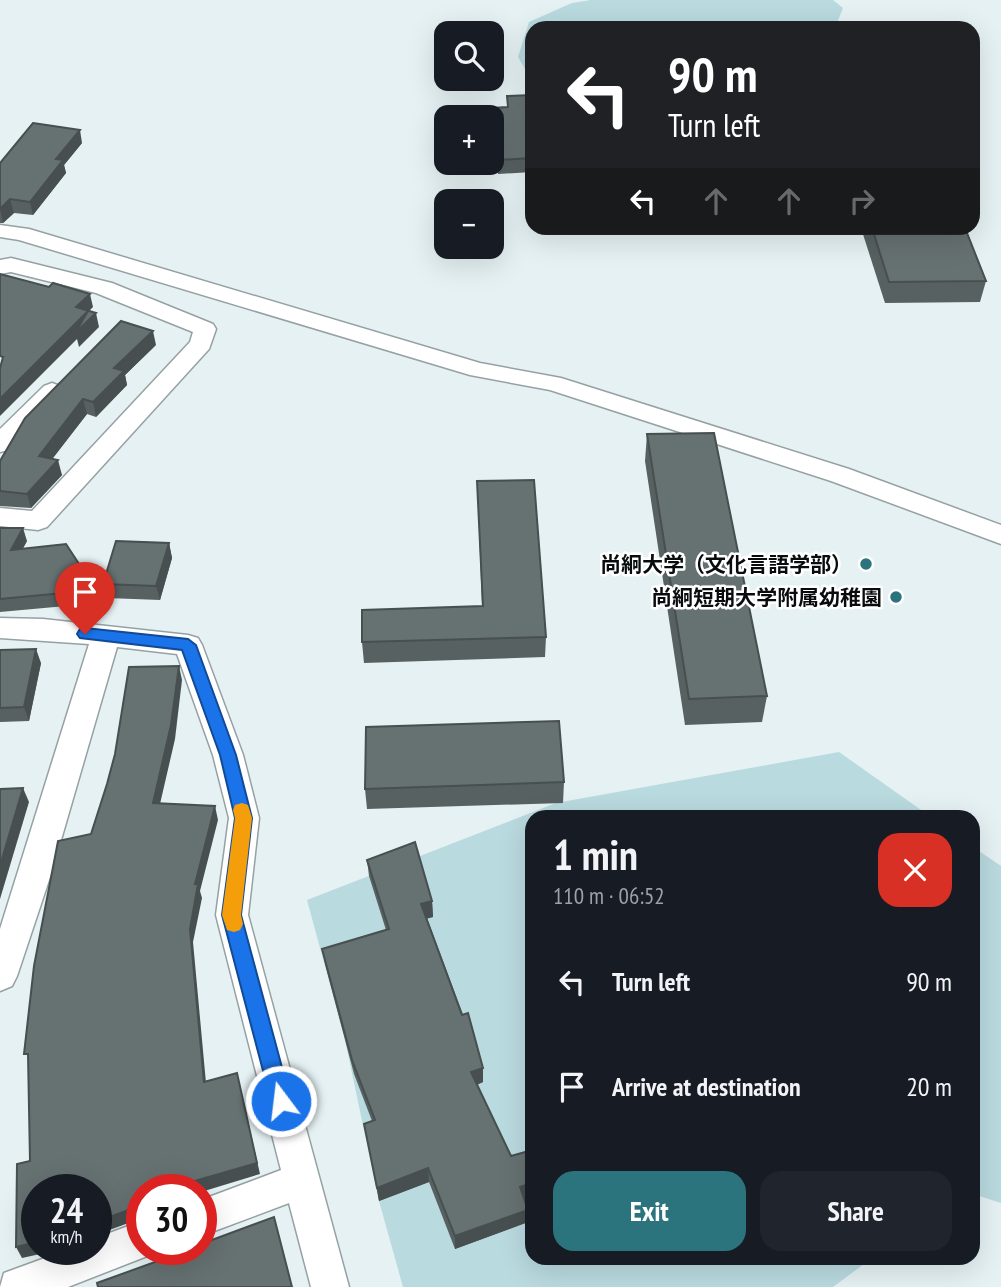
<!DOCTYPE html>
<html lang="en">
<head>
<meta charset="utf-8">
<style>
  body { margin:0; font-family:"PT Sans Narrow","Noto Sans JP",sans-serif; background:#20242c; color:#f1f3f6; height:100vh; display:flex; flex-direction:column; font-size:26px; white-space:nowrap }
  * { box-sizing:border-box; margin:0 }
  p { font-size:23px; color:#9ea1a6 }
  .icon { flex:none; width:38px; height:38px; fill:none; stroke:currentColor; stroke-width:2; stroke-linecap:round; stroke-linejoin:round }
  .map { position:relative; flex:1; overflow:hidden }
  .sheet { position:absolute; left:525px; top:810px; width:455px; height:455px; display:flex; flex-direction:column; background:#171b24; border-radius:21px; box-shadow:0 7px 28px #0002 }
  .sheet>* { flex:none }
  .top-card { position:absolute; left:525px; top:21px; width:455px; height:214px; border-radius:21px; box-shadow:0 7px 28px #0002; background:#202124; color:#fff; overflow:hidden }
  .buttons { position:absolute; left:434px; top:21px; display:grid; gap:14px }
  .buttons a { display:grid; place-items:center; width:70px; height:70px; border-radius:14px; background:#171b24; box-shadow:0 7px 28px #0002; font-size:35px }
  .speed { position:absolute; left:21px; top:1174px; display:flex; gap:14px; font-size:35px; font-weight:700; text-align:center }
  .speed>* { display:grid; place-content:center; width:91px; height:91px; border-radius:50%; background:#171b24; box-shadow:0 7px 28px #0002; line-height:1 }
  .speed small { font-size:18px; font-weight:400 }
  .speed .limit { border:10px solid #d22; background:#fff; color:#111 }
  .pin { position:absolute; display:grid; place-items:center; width:60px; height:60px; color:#fff; margin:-72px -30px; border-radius:50% 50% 50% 0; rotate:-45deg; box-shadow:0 0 7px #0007 }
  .pin .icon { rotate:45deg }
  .me { position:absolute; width:77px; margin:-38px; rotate:345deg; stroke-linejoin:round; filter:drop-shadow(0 0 5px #0008) }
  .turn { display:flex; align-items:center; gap:24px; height:147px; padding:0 28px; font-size:32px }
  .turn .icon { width:91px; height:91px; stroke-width:2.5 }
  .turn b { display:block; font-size:49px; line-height:60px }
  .lanes { display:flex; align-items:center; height:66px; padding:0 28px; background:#0003; justify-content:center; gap:35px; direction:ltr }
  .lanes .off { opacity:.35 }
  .round { display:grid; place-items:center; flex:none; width:74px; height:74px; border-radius:21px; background:#20242c }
  .summary { display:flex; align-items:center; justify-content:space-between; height:119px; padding:0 28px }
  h1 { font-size:42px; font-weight:700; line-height:52px }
  .action { display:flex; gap:14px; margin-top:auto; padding:14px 28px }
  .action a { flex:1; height:80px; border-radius:21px; background:#2c747d; color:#fff; font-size:28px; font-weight:700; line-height:80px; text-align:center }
  .action a+a { background:#20242c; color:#f1f3f6 }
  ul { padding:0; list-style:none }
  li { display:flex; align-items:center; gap:21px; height:105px; padding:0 28px }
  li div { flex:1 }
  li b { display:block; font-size:26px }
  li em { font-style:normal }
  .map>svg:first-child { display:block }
  .green { fill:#b9dadf }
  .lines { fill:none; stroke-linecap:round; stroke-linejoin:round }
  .minor-casing { stroke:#96a1a3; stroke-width:3 }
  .minor { fill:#fff; fill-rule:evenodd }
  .wall { fill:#586162 }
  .shaded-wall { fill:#474f50 }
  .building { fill:#667172; stroke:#474f50; stroke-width:2 }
  .route { fill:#1a73e8; stroke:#114b97; stroke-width:2 }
  .slow { fill:#f59e0b }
  .poi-dot { fill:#2c747d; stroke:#fff; stroke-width:2.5 }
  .labels { text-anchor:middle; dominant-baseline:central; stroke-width:5; stroke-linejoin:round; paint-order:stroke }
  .poi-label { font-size:21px; font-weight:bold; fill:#080c0d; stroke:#fff; text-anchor:end }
</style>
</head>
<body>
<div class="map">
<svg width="1001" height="1287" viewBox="0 0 1001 1287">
  <rect width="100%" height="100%" fill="#e5f1f3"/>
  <g class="green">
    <polygon points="591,0 833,0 843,8 835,28 532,28 532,81 518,57 529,22 572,3"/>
    <polygon points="839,752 931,817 532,817 532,1258 872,1258 833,1287 403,1287 379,1201 345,1040 307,900 556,803"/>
    <polygon points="973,847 1001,866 1001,1203 973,1194"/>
  </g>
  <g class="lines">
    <defs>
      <g id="minor">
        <polygon points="0,225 29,229 480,363 561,378 849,469 1001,525 1001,544 831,481 550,390 470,375 19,240 0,237"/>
        <polygon points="11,258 112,283 213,324 216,329 209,349 47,527 38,530 0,526 0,508 32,511 190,342 193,332 96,293 11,272 0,274 0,260"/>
        <polygon points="52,383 60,386 64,391 60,396 9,450 0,452 0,429 44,386"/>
        <polygon points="0,618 43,619 188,635 198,638 202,645 243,755 259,818 248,915 349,1287 311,1287 289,1203 201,1236 201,1200 281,1170 216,915 229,818 213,755 177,654 117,647 52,871 17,976 12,986 0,991 0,929 89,644 0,638"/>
        <polygon points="142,1221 142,1250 157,1250 155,1253 68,1287 0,1287 4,1273 67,1250 96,1250 96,1238"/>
      </g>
    </defs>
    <use href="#minor" class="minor-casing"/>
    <use href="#minor" class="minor"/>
  </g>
  <g class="wall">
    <polygon points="532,95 532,172 498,174 492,122 492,108 507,108 507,96"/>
    <polygon points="82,143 64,165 66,173 33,215 14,213 3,223 0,223 0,163"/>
    <polygon points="861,228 965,228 986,281 980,302 885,303"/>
    <polygon points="156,345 125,375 127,385 96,417 87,414 52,459 62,475 31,508 0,506 0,461"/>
    <polygon points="647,434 767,696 762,722 685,725 645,461"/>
    <polygon points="477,481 546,637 545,657 364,663 362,642 482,606"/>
    <polygon points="0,528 27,541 23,548 96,590 99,603 0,612"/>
    <polygon points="169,543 172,558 160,600 107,598 103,584"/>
    <polygon points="0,650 41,663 29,721 0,722"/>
    <polygon points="564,782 563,803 367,809 365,789"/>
    <polygon points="367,860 432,901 433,917 427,918 483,1068 483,1082 477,1085 511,1156 532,1150 532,1196 524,1199 528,1210 528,1222 455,1249 429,1182 379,1201 364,1124 372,1121 354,1074 325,964 322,949 386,930 369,876"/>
  </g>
  <g class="shaded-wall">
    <polygon points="80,130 82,143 64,165 66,173 33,215 30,202 56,159"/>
    <polygon points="10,199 14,213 3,223 0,209"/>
    <polygon points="90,294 93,307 88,312 96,313 99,327 79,347 77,339 0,416 0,399 76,307"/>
    <polygon points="153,331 156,345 125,375 127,385 96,417 93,402 114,368"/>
    <polygon points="83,399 87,414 43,471 39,456"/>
    <polygon points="58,460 62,475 31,508 27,494"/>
    <polygon points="23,528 27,541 15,563 11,550"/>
    <polygon points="169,543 172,558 160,600 156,586"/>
    <polygon points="36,649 41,663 29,721 24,707"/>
    <polygon points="179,666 182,680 175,739 157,817 153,803"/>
    <polygon points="23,788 29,802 0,899 0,866"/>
    <polygon points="215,806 218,820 200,891 202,898 193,942 207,1094 204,1082 190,929 195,884"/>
    <polygon points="432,901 433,917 422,920 421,904"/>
    <polygon points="483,1068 483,1082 472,1086 471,1072"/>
    <polygon points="240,1085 260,1174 201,1192 201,1190 168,1190"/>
    <polygon points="428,1168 429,1182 379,1201 377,1188"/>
    <polygon points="532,1183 532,1196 519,1200 520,1187"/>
    <polygon points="142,1203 142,1217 131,1222 96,1235 96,1222"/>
    <polygon points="528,1210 528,1222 455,1249 455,1236"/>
    <polygon points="37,1242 37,1250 58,1250 22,1258 16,1247"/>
  </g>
  <g class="building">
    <polygon points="532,95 532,158 498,160 492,108 508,107 507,96"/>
    <polygon points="33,123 80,130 56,159 63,160 30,202 10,199 0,209 0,163"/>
    <polygon points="872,228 965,228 986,281 889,282"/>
    <polygon points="0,274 49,287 53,283 90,294 76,307 96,313 75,333 88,311 0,399 0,368 3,357 0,356"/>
    <polygon points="121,321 153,331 114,368 124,371 93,402 83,399 39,456 58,460 27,494 0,491 0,461 25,418"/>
    <polygon points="714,433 767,696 689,699 647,434"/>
    <polygon points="534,480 546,637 362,642 362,610 483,606 477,481"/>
    <polygon points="0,528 23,528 11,550 66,544 96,590 0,599"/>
    <polygon points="116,541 169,543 156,586 103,584"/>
    <polygon points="36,649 24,707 0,708 0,650"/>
    <polygon points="179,666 171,725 153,803 215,806 195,884 198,884 190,929 204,1082 237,1073 257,1163 174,1187 168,1190 142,1190 142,1203 126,1211 96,1222 96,1190 37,1190 37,1242 16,1247 17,1164 30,1161 28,1054 24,1054 34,966 58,841 91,834 107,784 115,754 129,667"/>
    <polygon points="559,721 564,782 365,789 366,727"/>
    <polygon points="23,788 0,866 0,789"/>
    <polygon points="415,842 432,901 421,904 462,1015 468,1013 483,1068 471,1072 511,1156 532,1150 532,1183 520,1187 528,1210 455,1236 428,1168 377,1188 364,1124 375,1120 352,1060 322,949 389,929 367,860"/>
    <polygon points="274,1217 292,1287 98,1287 97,1283 188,1250 201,1250 201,1244"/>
  </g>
  <polygon class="route" points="85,628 188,639 196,645 236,755 252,818 241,915 291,1101 288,1107 281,1110 274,1107 271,1101 222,915 235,818 220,755 182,650 80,638 77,634 80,629"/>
  <polygon class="slow" points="242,803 248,805 252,818 241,915 243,924 240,930 234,932 227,930 222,915 235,818 233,810 235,805"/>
  <g class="poi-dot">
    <circle cx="866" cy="564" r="7"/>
    <circle cx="896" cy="597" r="7"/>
  </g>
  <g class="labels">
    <g class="poi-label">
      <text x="852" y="564">尚絅大学（文化言語学部）</text>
      <text x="882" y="597">尚絅短期大学附属幼稚園</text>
    </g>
  </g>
</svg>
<div class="buttons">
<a><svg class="icon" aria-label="search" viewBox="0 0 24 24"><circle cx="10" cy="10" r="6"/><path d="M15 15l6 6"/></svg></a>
<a>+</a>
<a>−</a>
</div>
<div class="speed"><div>24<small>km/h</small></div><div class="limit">30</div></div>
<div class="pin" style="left:85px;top:634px;background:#d93025"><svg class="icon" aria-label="arrive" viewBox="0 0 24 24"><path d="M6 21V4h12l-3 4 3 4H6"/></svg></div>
<svg class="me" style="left:281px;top:1101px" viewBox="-20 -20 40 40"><circle r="17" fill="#1a73e8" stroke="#fff" stroke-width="3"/><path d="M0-11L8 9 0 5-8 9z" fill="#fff"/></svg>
<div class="top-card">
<div class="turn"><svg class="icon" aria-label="left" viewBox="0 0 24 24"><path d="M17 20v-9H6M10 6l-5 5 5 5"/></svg><div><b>90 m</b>Turn left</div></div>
<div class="lanes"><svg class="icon" aria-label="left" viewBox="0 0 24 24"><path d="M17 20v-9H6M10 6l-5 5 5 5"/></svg><svg class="icon off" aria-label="ahead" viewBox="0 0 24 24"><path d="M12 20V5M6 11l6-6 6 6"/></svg><svg class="icon off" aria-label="ahead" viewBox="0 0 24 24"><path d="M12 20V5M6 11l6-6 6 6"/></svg><svg class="icon off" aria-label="right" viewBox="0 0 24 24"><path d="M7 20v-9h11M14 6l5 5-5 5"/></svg></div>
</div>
<section class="sheet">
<div class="summary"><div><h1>1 min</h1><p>110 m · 06:52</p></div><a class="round" style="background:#d93025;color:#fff"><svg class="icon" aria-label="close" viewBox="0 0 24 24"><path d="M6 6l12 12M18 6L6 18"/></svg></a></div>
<ul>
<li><svg class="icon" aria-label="left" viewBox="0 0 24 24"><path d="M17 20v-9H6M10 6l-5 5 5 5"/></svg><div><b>Turn left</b></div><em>90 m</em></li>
<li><svg class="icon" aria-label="arrive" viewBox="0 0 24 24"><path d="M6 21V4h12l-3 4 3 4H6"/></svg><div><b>Arrive at destination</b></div><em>20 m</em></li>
</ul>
<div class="action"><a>Exit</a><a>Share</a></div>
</section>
</div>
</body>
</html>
